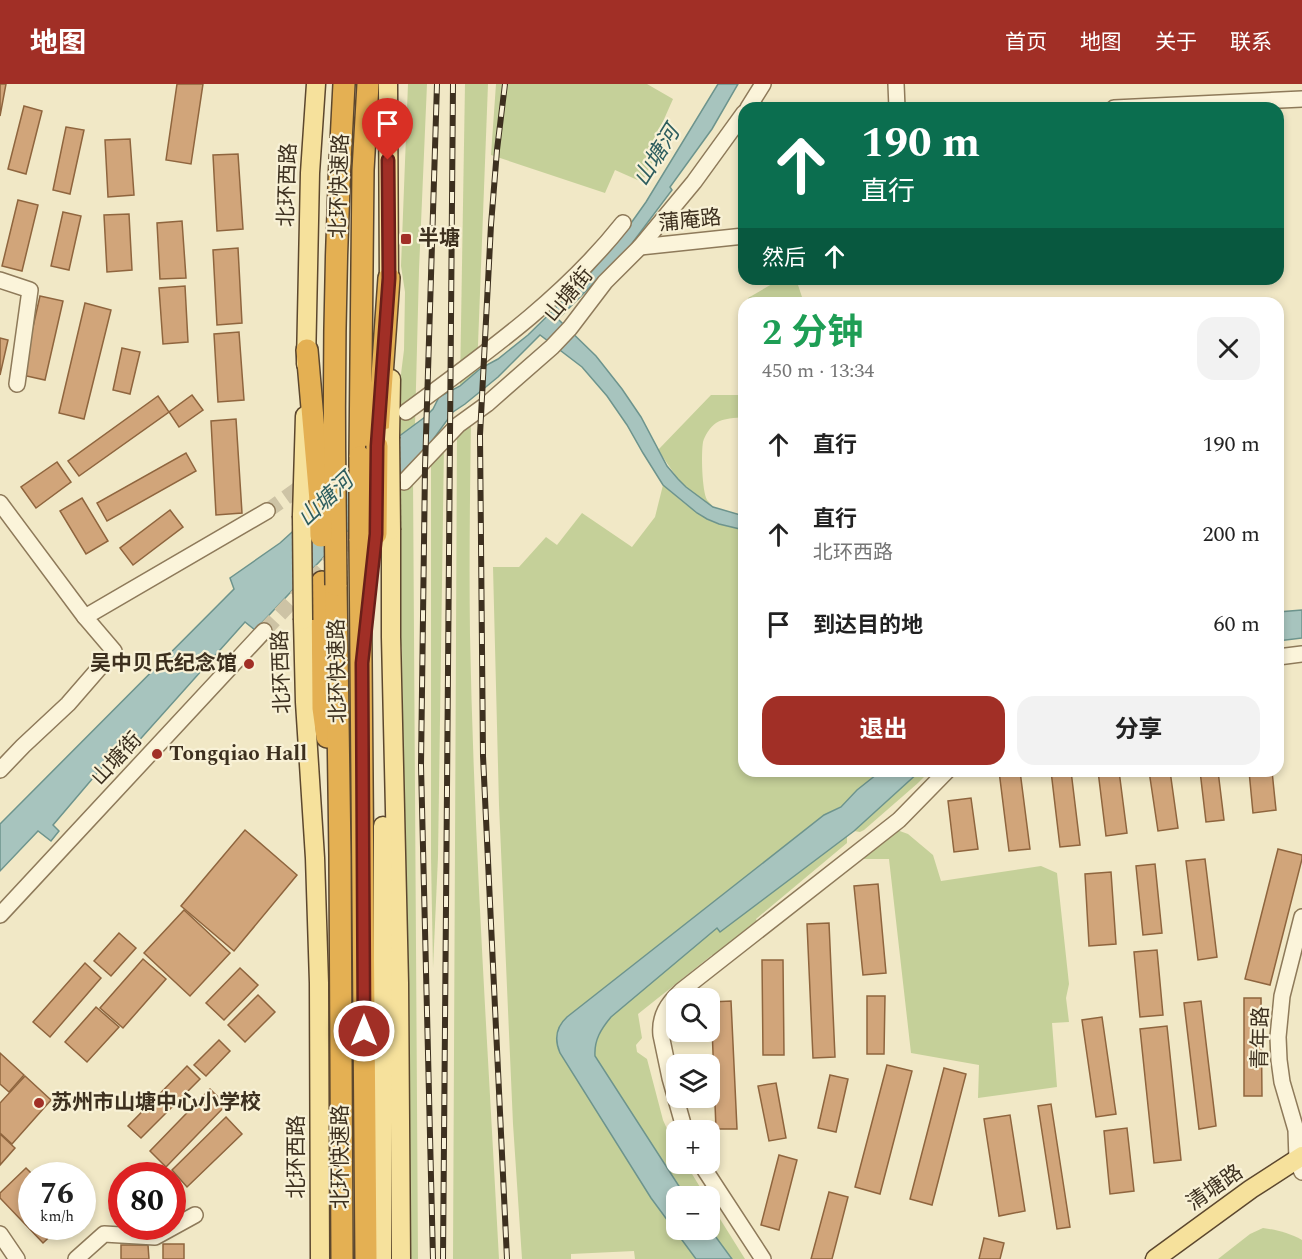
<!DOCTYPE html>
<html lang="zh">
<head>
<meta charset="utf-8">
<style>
  body { margin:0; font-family:Spectral,"Noto Sans SC",serif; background:#f2f2f2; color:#222; height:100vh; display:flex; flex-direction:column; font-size:22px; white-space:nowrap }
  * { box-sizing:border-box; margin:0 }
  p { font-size:20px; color:#767676 }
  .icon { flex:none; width:33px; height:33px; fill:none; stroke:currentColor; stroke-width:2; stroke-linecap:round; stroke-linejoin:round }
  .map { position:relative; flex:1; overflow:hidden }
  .side { position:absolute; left:738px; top:213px; width:546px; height:480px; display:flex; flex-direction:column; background:#fff; border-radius:18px; box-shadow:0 3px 9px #0003 }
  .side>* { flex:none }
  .hud { position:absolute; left:738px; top:18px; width:546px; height:183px; border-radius:18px; box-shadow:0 3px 9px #0003; background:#0b6e4f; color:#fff; overflow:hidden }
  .controls { position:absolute; left:666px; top:904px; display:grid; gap:12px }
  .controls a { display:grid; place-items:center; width:54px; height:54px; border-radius:12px; background:#fff; box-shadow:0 3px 9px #0003; font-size:30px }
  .speed { position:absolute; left:18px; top:1078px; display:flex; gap:12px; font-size:30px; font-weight:700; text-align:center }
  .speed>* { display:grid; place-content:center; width:78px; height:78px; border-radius:50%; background:#fff; box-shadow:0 3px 9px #0003; line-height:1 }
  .speed small { font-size:15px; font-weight:400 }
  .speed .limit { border:9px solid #d22; background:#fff; color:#111 }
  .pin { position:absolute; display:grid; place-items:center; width:51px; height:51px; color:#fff; margin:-62px -26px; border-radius:50% 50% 50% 0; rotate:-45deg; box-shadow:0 0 6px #0007 }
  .pin .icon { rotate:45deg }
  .me { position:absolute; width:66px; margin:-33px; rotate:0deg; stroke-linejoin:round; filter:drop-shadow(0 0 4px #0008) }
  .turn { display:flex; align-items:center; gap:21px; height:126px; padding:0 24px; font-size:27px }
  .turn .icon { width:78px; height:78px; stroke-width:2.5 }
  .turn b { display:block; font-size:42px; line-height:51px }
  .then { display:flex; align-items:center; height:57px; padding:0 24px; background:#0003; gap:12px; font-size:22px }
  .round { display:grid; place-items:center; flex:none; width:63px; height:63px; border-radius:18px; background:#f2f2f2 }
  .overview { display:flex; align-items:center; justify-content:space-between; height:102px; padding:0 24px }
  h1 { font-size:36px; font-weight:700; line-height:45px; color:#1e9e55 }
  .primary-button { display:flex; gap:12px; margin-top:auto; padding:12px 24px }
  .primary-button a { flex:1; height:69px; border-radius:18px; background:#a12f26; color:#fff; font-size:24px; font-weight:700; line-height:69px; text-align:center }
  .primary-button a+a { background:#f2f2f2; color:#222 }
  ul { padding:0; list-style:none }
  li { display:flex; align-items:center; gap:18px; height:90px; padding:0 24px }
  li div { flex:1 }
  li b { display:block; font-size:22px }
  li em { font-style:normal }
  header { display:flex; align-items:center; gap:36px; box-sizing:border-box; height:84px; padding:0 30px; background:#a12f26; color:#fff }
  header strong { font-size:28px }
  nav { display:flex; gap:33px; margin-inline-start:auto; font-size:21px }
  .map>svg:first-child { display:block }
  .green { fill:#c5d099 }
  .water { fill:#a7c4be; stroke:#6d948d; stroke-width:1.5 }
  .building { fill:#d1a57a; stroke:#8f653e; stroke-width:1.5 }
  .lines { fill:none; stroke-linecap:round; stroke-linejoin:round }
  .minor-tunnel { stroke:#cdc3a5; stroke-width:15; stroke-dasharray:15 8; stroke-linecap:butt }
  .minor-casing { stroke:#8e7a5a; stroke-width:18 }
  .major-casing { stroke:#5c472e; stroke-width:21 }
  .highway-casing { stroke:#5c472e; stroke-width:24 }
  .minor { stroke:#fbf4da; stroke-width:15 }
  .major { stroke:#f6e19c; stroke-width:18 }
  .highway { stroke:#e4b053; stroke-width:21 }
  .rail-casing { stroke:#3d301f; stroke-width:6 }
  .rail { stroke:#f8f1d6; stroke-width:4; stroke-dasharray:11; stroke-linecap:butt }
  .major-bridge-casing { stroke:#5c472e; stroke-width:21; stroke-linecap:butt }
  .highway-bridge-casing { stroke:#5c472e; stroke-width:24; stroke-linecap:butt }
  .major-bridge { stroke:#f6e19c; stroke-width:18 }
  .highway-bridge { stroke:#e4b053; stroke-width:21 }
  .route-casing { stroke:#691f19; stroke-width:15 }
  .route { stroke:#a12f26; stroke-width:10 }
  .poi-dot { fill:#a12f26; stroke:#f8f1d6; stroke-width:2 }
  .labels { text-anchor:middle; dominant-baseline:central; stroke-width:4.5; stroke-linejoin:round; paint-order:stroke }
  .street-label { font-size:21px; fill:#3d301f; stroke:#f8f1d6 }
  .poi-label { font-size:21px; font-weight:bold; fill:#3d301f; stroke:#f8f1d6; text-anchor:start }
  .water-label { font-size:22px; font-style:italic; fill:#2d5d5e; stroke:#f8f1d6 }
</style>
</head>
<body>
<header>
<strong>地图</strong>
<nav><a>首页</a><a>地图</a><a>关于</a><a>联系</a></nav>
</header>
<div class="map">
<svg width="1302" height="1175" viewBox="0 0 1302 1175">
  <rect width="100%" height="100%" fill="#f1e8c6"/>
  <g class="green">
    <polygon points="408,0 427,0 419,186 415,341 400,351 400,298 404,266 405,208 401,182"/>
    <polygon points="465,0 488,0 477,287 460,302"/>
    <polygon points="496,0 647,0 673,15 649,69 655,73 642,98 615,86 605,109 491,71"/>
    <polygon points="770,195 796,195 804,219 750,219 748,214 772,200"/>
    <path d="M711 311H744V333C735 334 724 334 716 339 710 343 705 351 703 358 701 370 702 406 707 416 708 417 712 421 713 423L686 403 678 395 658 366Z"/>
    <path d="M471 334C470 406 469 479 470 551 474 759 488 967 499 1175H453L457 347Z"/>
    <polygon points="444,361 438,773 433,884 431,774 431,372"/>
    <polygon points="413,394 418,1175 407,1175 402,564 395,543 397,411"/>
    <path d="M663 401C677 413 691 427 708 435 719 441 732 443 744 446V687H881L857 706 841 723 824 731 567 933 557 962 560 969 651 1114 696 1175H635L634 1167 571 1170V1175H522L513 1040 499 721 493 483H519L546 453 557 461 582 429 632 463 655 433Z"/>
    <polygon points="920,687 930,687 918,699 864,746 860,748 854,747"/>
    <polygon points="897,746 908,750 933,771 941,797 1041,782 1057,789 1069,900 1066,914 1069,938 1052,939 1057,1003 978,1014 979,981 911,969 889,775 862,775"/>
    <path d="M847 752V759L756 835 759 842 716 876 712 871 638 930 642 954 636 961 637 968 647 975 663 1036 676 1065V1080H686L706 1113H686L595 972C594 956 601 945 611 933L717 844 720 847Z"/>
    <polygon points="710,1119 745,1175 732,1175 710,1145"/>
    <path d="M1263 1144C1277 1146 1289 1149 1302 1156V1175H1218L1250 1150Z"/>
  </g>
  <g class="water">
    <polygon points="718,0 738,0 712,45 670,103 672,106 627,166 558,235 596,272 622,305 641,333 667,382 678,395 686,403 713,423 744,432 744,446 719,440 707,435 697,429 663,401 643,369 627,341 607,312 582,283 540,251 498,293 465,320 453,328 413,383 401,391 255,546 245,538 135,661 127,654 53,741 59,747 51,757 38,747 0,787 0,740 234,505 230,494 280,459 394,356 425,333 433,325 439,313 460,302 481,284 498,275 528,251 586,194 624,149 646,118"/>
    <polygon points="1302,526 1302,554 1278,557 1278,528"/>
    <path d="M881 687H920L854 747 720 848 717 844 611 933C601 945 594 956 595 972L686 1113H676V1146L710 1145 732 1175H696L651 1114 560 969C554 955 556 943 567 933L824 731 841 723 857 706Z"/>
  </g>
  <g class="building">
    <polygon points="0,0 6,0 0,32"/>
    <polygon points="177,0 203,0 191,80 166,76"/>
    <polygon points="24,22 42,27 26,90 8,85"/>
    <polygon points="66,43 84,46 70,110 53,106"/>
    <polygon points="130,55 134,111 108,113 105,56"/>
    <polygon points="238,70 243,145 217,147 213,71"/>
    <polygon points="18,116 38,121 22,187 2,182"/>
    <polygon points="63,128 81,132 69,186 51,182"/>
    <polygon points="129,130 132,186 107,188 104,131"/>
    <polygon points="182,137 186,194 160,195 157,139"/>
    <polygon points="238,164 242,239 217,241 213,166"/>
    <polygon points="185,202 188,258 163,260 159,204"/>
    <polygon points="40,212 63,217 45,296 22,291"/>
    <polygon points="85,219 111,226 84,335 59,329"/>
    <polygon points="239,248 244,316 218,318 214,250"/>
    <polygon points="0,254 8,256 0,291"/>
    <polygon points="122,264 140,268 130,310 113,306"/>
    <polygon points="192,311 203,326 179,343 169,328"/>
    <polygon points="158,312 169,328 79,392 68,377"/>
    <polygon points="236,335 242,429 216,431 211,337"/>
    <polygon points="186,369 196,387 107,437 97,419"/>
    <polygon points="57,378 71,398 36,424 21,403"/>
    <polygon points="82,414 108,457 86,470 60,427"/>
    <polygon points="170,426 183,443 133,481 120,464"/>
    <polygon points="999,687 1020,687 1030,765 1009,767"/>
    <polygon points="1051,687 1071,687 1080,761 1060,763"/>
    <polygon points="1098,687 1119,687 1127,749 1106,752"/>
    <polygon points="1149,687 1170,687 1178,744 1158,747"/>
    <polygon points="1200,687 1218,687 1224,736 1206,738"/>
    <polygon points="1249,687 1272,687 1276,726 1253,729"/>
    <polygon points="971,714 978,765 954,768 948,717"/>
    <polygon points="245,746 297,791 234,867 181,822"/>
    <polygon points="1278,765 1302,771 1302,775 1270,901 1245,895"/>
    <polygon points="1205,775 1217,873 1198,876 1186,777"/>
    <polygon points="1155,780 1162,849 1143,851 1136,782"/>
    <polygon points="1111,788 1116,860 1089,862 1085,790"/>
    <polygon points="878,800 886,889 863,891 854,802"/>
    <polygon points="184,826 230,869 190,912 144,869"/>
    <polygon points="829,839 835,973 813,974 807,840"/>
    <polygon points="119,849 136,864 111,892 94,877"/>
    <polygon points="1157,866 1163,931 1140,933 1134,868"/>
    <polygon points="143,875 166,895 123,944 100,924"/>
    <polygon points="762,876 783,876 784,971 763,971"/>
    <polygon points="85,879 101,894 50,953 33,938"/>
    <polygon points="240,884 258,901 224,936 206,919"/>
    <polygon points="258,911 275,928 245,958 228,941"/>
    <polygon points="867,912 885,912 884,970 867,970"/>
    <polygon points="1244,914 1261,914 1262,1012 1244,1012"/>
    <polygon points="731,917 737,1045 716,1045 711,918"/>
    <polygon points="1201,917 1216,1042 1199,1045 1184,919"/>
    <polygon points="96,923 119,943 87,978 65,958"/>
    <polygon points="1102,933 1116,1030 1096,1033 1082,936"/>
    <polygon points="1167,942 1181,1076 1154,1079 1140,945"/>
    <polygon points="219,956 230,967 206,992 194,981"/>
    <polygon points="0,969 24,991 9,1008 0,1000"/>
    <polygon points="887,981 912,987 880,1110 855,1103"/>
    <polygon points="187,982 200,995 141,1054 128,1042"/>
    <polygon points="944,984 966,990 932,1121 910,1115"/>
    <polygon points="830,991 848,995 836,1048 818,1044"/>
    <polygon points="25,992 51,1016 12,1060 0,1049 0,1019"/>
    <polygon points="776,999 786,1054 769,1057 758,1002"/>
    <polygon points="210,1005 226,1021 166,1083 150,1067"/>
    <polygon points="1051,1020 1070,1143 1057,1145 1038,1022"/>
    <polygon points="1010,1031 1025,1127 999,1132 984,1035"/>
    <polygon points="226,1033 242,1050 187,1103 172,1086"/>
    <polygon points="1127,1044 1134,1107 1110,1110 1104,1047"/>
    <polygon points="0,1050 15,1064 0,1081"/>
    <polygon points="779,1071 797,1076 779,1146 761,1141"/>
    <polygon points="26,1084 34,1092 32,1092 32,1143 60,1143 43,1159 0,1114 0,1109"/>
    <polygon points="829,1108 848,1113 832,1175 811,1175"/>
    <polygon points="984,1154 1004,1159 1000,1175 979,1175"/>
    <rect x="163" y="1160" width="21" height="15"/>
    <polygon points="121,1161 148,1161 149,1175 121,1175"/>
  </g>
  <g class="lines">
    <g class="minor-tunnel">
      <polyline points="267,427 309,397"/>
      <polyline points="264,547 363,442"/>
    </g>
    <defs>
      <g id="minor">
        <polyline points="896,0 897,24"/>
        <polyline points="748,24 763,0"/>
        <polyline points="1114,24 1302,15"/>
        <polyline points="640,163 744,152"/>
        <polyline points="0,196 30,206 17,300"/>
        <path d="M406 328C483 271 563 215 623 139"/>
        <polyline points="404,398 458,341 487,320 552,263 570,244 605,198 640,163 694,98 744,29"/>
        <polyline points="0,419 85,533"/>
        <polyline points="1278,573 1302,570"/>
        <polyline points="0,686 23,662 68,620 114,567 85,533 267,427"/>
        <polyline points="0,831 264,547"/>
        <polyline points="1302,833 1282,912 1278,953 1279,976 1282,998 1296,1046 1297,1076 1302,1088"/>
        <path d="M685 1047 670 994 661 951C659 932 668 919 681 907L899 736 947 687"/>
        <polyline points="701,1080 763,1175"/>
        <polyline points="0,1150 17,1175"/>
        <polyline points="76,1175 104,1150 155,1153 195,1131"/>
      </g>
      <g id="major">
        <polyline points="388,0 389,207"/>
        <polyline points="306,280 310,89 316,0"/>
        <polyline points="390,353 391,295"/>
        <polyline points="302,432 305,332"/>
        <polyline points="391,446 391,553 399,899 401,1175"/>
        <polyline points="303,536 305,618 315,774 319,899 320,1175"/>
        <polyline points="382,1175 383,742"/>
        <polyline points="1155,1175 1251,1105 1302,1072"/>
      </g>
      <g id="highway">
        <polyline points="307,266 320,416"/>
        <polyline points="377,362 389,194"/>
        <polyline points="360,373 363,86 368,0"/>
        <path d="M335 405C333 270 336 135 344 0"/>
        <polyline points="360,455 366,1175"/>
        <polyline points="322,498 323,624 327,653"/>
        <polyline points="336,501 340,772 342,1175"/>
      </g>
    </defs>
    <use href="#minor" class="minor-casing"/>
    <use href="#major" class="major-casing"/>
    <use href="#highway" class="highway-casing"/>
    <use href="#minor" class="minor"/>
    <use href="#major" class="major"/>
    <use href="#highway" class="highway"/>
    <defs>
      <g id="rail">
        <polyline points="505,0 497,66 491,141 480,351 483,672 507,1175"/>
        <polyline points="433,1175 421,681 425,384 437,0"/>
        <polyline points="443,1175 453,0"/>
      </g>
    </defs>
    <use href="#rail" class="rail-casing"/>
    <use href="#rail" class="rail"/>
    <defs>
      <g id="major-bridge">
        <polyline points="390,353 391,446"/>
        <polyline points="302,432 303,536"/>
      </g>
      <g id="highway-bridge">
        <polyline points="335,405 336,501"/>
        <polyline points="320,416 321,452"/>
        <polyline points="376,450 377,362"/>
        <polyline points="360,455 360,373"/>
      </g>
    </defs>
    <use href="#major-bridge" class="major-bridge-casing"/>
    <use href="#highway-bridge" class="highway-bridge-casing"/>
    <use href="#major-bridge" class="major-bridge"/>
    <use href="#highway-bridge" class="highway-bridge"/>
  </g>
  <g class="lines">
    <defs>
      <polyline id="route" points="364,947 362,579 376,450 377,362 389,194 388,76"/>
    </defs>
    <use href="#route" class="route-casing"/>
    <use href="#route" class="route"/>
  </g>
  <g class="poi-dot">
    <rect x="400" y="149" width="12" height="12" rx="3"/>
    <circle cx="249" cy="580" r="6"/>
    <circle cx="157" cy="670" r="6"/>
    <circle cx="39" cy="1019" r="6"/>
  </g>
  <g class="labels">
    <g class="street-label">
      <text transform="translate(288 101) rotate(-88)">北环西路</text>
      <text transform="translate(340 102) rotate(-88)">北环快速路</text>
      <text transform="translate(690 137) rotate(-6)">蒲庵路</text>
      <text transform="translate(569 211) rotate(-50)">山塘街</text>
      <text transform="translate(338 587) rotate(-91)">北环快速路</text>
      <text transform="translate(282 588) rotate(-92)">北环西路</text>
      <text transform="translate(117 675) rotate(-47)">山塘街</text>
      <text transform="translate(1261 954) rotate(-89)">青年路</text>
      <text transform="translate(297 1073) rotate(-90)">北环西路</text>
      <text transform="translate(341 1073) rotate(-90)">北环快速路</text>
      <text transform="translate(1215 1104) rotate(-35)">清塘路</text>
    </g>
    <g class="poi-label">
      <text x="418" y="155">半塘</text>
      <text x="237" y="580" text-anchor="end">吴中贝氏纪念馆</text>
      <text x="169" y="670">Tongqiao Hall</text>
      <text x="51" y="1019">苏州市山塘中心小学校</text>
    </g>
    <g class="water-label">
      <text transform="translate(657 72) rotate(-58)">山塘河</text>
      <text transform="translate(326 416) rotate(-43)">山塘河</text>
    </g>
  </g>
</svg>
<div class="controls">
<a><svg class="icon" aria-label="search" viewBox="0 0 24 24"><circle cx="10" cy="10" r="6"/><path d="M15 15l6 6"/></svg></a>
<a><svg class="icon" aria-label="layers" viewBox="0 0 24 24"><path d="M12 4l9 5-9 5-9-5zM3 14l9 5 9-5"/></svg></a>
<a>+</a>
<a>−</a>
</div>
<div class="speed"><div>76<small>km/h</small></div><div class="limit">80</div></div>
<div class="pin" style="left:388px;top:76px;background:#d93025"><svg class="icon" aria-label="arrive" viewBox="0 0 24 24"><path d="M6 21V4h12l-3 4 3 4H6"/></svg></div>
<svg class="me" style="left:364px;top:947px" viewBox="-20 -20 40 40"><circle r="17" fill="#a12f26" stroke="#fff" stroke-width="3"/><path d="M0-11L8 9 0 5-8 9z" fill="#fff"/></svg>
<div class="hud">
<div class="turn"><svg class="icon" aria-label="ahead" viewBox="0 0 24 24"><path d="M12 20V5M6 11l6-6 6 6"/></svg><div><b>190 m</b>直行</div></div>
<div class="then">然后<svg class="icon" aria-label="ahead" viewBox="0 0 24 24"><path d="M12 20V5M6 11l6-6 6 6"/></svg></div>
</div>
<section class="side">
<div class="overview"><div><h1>2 分钟</h1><p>450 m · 13:34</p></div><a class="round"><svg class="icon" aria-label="close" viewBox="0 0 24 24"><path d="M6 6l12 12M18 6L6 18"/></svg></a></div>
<ul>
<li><svg class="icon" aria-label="ahead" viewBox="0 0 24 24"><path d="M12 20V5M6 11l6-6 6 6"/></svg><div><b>直行</b></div><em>190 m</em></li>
<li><svg class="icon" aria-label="ahead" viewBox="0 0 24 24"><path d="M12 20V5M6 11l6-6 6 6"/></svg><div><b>直行</b><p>北环西路</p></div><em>200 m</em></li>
<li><svg class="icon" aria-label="arrive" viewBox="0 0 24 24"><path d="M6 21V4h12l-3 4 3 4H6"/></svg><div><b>到达目的地</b></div><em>60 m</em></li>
</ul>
<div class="primary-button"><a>退出</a><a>分享</a></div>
</section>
</div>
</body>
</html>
